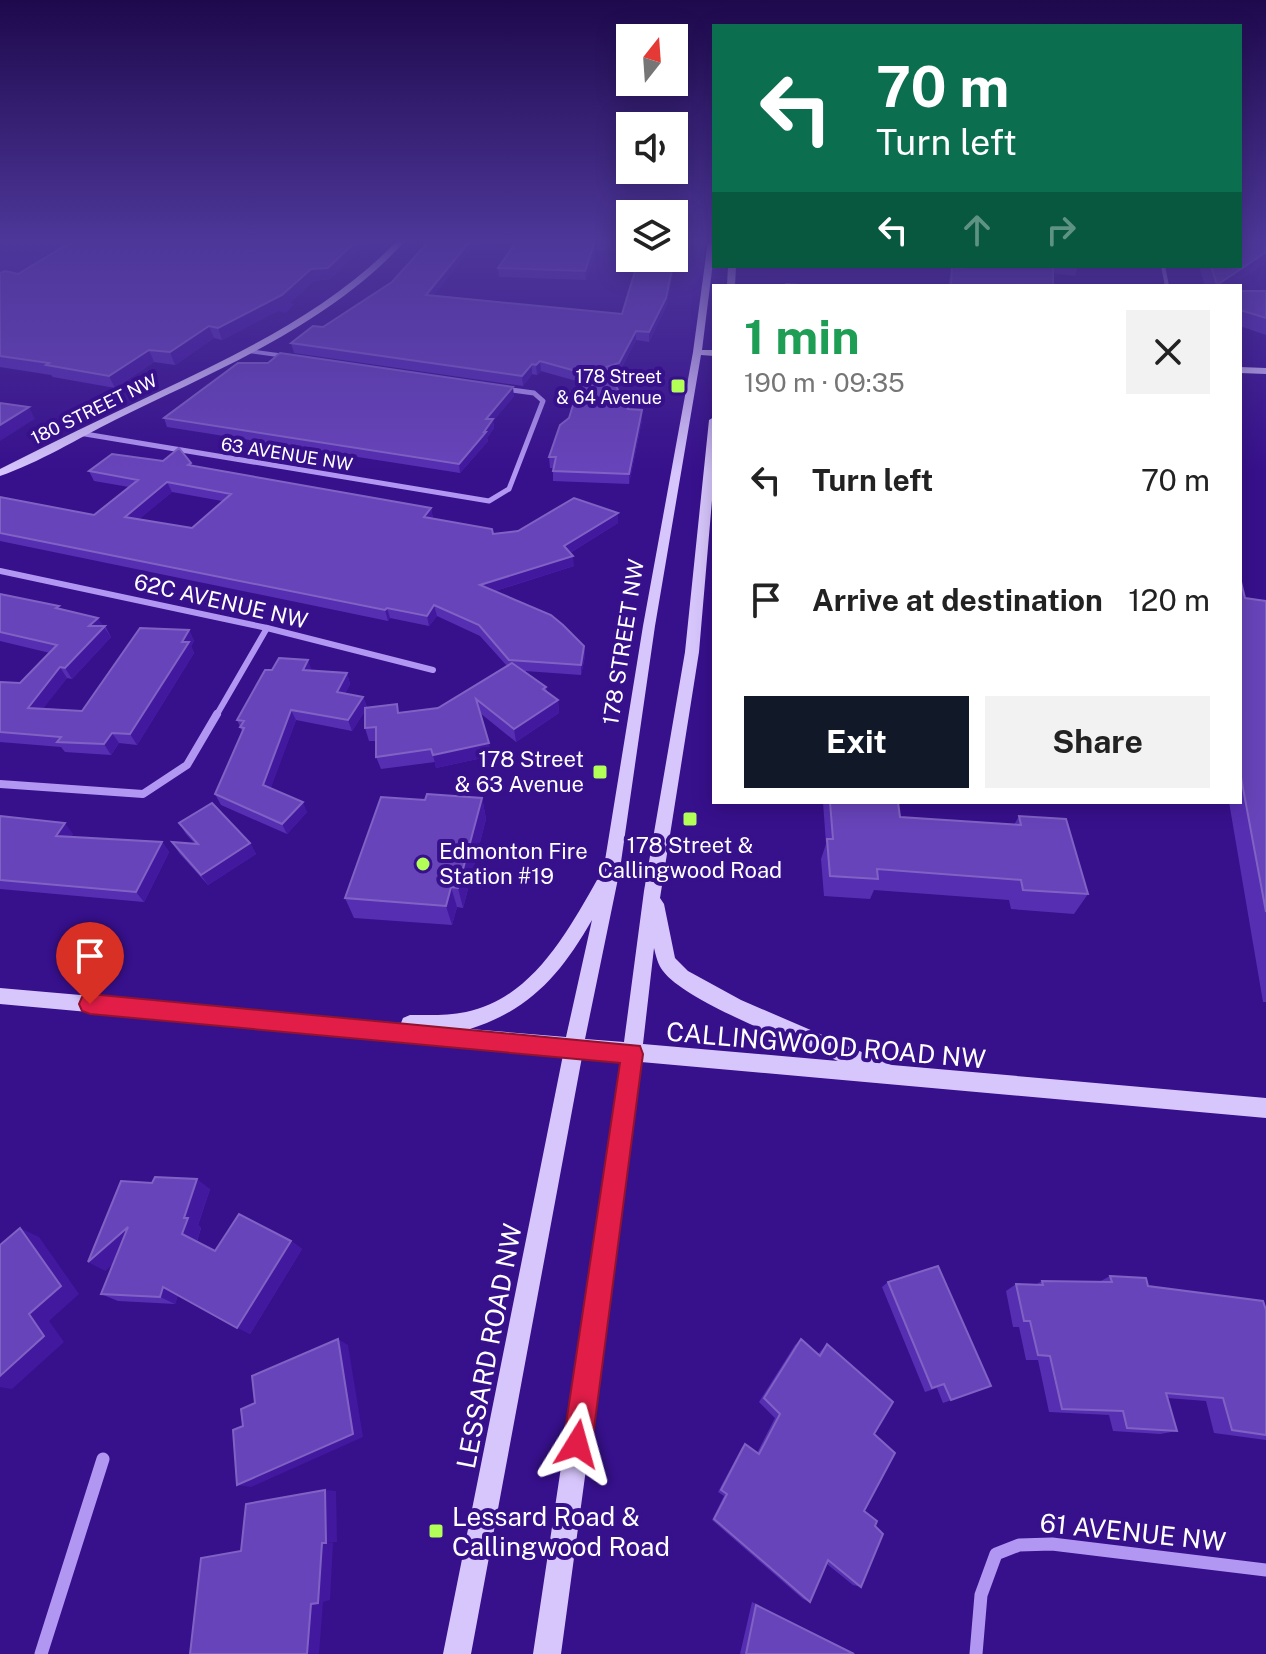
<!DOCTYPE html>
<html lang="en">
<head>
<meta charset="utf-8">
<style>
  body { margin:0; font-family:"Public Sans",sans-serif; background:#f2f2f2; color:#222; height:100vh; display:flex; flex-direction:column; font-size:30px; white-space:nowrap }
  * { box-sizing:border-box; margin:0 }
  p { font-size:26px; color:#767676 }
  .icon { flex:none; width:44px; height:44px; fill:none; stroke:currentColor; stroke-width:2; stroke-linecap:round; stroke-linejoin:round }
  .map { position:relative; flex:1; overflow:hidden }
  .panel { position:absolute; left:712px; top:284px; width:530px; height:520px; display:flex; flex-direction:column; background:#fff; border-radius:0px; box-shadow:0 4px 20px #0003 }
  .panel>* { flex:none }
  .guide { position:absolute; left:712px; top:24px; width:530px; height:244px; border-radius:0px; box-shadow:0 4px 20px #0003; background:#0b6e4f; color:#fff; overflow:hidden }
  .needle { width:52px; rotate:17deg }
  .controls { position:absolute; left:616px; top:24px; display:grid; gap:16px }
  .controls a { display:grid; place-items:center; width:72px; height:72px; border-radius:0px; background:#fff; box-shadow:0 4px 20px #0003; font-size:40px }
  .pin { position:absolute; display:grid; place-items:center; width:68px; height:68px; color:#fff; margin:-82px -34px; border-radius:50% 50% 50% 0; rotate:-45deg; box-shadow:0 0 8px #0007 }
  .pin .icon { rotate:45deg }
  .me { position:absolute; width:88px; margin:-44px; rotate:8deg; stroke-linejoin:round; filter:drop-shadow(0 0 6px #0008) }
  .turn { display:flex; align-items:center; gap:28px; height:168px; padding:0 32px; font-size:36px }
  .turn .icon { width:104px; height:104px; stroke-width:2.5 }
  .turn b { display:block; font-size:56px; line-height:68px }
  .lanes { display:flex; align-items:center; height:76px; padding:0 32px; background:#0003; justify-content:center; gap:40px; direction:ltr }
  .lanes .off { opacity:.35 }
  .round { display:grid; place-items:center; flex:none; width:84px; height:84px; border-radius:0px; background:#f2f2f2 }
  .overview { display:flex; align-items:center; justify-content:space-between; height:136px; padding:0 32px }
  h1 { font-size:48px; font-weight:700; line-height:60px; color:#1e9e55 }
  .button { display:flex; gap:16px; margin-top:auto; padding:16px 32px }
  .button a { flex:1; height:92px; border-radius:0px; background:#111827; color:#fff; font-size:32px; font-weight:700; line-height:92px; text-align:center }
  .button a+a { background:#f2f2f2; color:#222 }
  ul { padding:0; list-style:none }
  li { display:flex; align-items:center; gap:24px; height:120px; padding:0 32px }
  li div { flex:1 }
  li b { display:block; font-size:30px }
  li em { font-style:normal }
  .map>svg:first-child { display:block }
  .green { fill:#4218a6 }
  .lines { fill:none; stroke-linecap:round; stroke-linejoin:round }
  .street-far4 { stroke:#b297f2; stroke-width:4 }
  .street-far3 { stroke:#b297f2; stroke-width:5 }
  .street-far2 { stroke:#b297f2; stroke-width:6 }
  .street-far1 { stroke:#b297f2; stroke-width:8 }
  .street { stroke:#b297f2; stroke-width:13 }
  .secondary { fill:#d7c6fc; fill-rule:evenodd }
  .wall { fill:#562eb2; fill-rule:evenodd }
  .shaded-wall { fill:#42189f }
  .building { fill:#6844ba; stroke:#8062c5; stroke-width:2; fill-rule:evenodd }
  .route { fill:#e11d48; stroke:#92132f; stroke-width:2 }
  .poi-dot { fill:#b2ff58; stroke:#37108c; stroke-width:3 }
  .labels { text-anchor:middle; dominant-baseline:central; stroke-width:8; stroke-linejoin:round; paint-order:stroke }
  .far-poi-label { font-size:18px; fill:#fff; stroke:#37108c; text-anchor:end }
  .far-street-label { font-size:18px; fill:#fff; stroke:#37108c }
  .street-label { font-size:22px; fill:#fff; stroke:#37108c }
  .poi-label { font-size:22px; fill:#fff; stroke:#37108c; text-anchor:end }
  .near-street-label { font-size:26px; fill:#fff; stroke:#37108c }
  .near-poi-label { font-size:26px; fill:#fff; stroke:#37108c; text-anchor:start }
</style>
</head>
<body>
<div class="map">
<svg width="1266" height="1654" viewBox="0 0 1266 1654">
  <rect width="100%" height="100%" fill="#37108c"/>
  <polygon class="green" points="0,241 76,241 189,277 294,304 286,313 159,285 0,279"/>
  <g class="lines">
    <g class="street-far4">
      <polyline points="1163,266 1167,286"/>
      <polyline points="248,351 285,356"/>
    </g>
    <polyline class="street-far3" points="79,433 489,501 509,489 543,401 534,393 504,389"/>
    <g class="street-far2">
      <polyline points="0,571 267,628 433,670"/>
      <polyline points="216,716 267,628"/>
    </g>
    <polyline class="street-far1" points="0,784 143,794 187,765 217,714"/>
    <g class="street">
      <polyline points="41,1654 103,1459"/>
      <polyline points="976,1654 981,1595 996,1554 1019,1545 1052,1544 1266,1570"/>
    </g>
    <g class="secondary">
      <path d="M397 241H405C328 326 216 370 115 420 79 438 38 463 0 476V469C51 443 103 418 154 394 242 352 329 311 397 241Z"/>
      <path d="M708 241H714V254L702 350H714V356L701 355 655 626 620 869 585 1039 624 1042 644 891 685 652 709 420 714 417V477L699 652 660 898 664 904 675 958 688 971 741 1000 892 1065 1266 1098V1118L641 1062 561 1654H533L622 1060 582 1057 471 1654H443L563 1055 0 1004V988L401 1023 403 1018 410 1015C428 1015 448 1016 466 1012 531 999 567 933 597 880L602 879 643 626 693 352ZM592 920 566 1037 470 1029C530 1010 561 974 592 920ZM654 948C656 956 658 965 663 971 687 1003 799 1044 838 1061L643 1044Z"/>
      <polygon points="728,266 736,266 735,286 727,286"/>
      <polygon points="1240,367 1266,368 1266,374 1240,373"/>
    </g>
  </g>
  <g class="wall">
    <polygon points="73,241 370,241 330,279 314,281 285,307 222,340 214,338 175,365 154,362 115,388 53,377 51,375 0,367 0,273 18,274"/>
    <polygon points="517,241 630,241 630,251 596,250 586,280 499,277 498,268"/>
    <polygon points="1266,241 1266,262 1231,286 1205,286 1199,266 1240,266"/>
    <polygon points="678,249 666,307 649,342 636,340 619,373 610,376 628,409 642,410 642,420 629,484 553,481 553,468 550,468 549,457 569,418 580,382 541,371 537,375 532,374 523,386 294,353 291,343 323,327 434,295 622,314"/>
    <polygon points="961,266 1078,266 1075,276 1053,273 1053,286 948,286 952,267 961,267"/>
    <polygon points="1240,291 1266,291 1266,335 1240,326"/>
    <polygon points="514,396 493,421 494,428 487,438 488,441 460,473 167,427 164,418"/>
    <path d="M163 461 191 463 192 466 431 508 433 519 493 534 618 523 570 553 574 566 495 591 584 646 585 656 581 675 525 671 546 687 547 692 558 700 559 713 516 742 480 713 491 756 436 768 435 762 381 769 376 757V741H369L365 728V711L352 731 296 720 270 789 307 812 287 834 221 805 215 794 242 731 237 720 312 671 347 673 350 684 345 694 363 697 367 707 400 713 438 708 507 666 480 636 437 616 429 626 390 618 388 621 0 541V497L94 515 129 487 94 481 89 471ZM172 492 222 501 192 528 139 519Z"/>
    <polygon points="1240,578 1245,598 1266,601 1266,1002 1263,1002 1229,802 1240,802"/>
    <polygon points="0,594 61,609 105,626 111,637 72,679 67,678 43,708 82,711 189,630 194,641 191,646 194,653 137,745 119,743 111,755 65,752 61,747 0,742 0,682 20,683 50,653 0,641"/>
    <polygon points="482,798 486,819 463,908 457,907 452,925 354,918 345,898 425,800"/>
    <polygon points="823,802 898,802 900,817 1014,825 1019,816 1088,894 1074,914 1011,909 1009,900 874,890 870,899 824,896 821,859 826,844"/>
    <polygon points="0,816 73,834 71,837 162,842 169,852 144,902 0,889"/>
    <polygon points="179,823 250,843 256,854 208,885 179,853 172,842 195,844 186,834"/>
    <polygon points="152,1183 210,1189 198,1225 201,1228 197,1241 215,1251 291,1241 302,1249 250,1334 178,1295 175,1304 118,1301 101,1294 113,1263 105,1271"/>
    <polygon points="1110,1276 1148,1286 1266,1310 1266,1440 1214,1433 1206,1401 1167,1398 1177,1431 1160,1434 1113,1431 1109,1415 1049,1412 1038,1360 1026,1360 1019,1327 1013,1327 1006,1291 1016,1284 1035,1285 1042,1281 1099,1282"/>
    <polygon points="888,1282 991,1386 943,1403 937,1388 925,1392 882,1287"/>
    <polygon points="801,1339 818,1354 827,1344 874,1434 864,1511 875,1526 861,1587 853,1585 827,1564 810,1602 803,1599 712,1520 724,1496 718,1492 742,1447 745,1444 757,1453 775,1418 759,1402 795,1345"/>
    <polygon points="752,1602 855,1654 740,1654"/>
  </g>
  <g class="shaded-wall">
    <polygon points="356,241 370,241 330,279 314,281 285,307 222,340 218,328"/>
    <polygon points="470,241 478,241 427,304 426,295"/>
    <polygon points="596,241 596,250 586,280 585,271"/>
    <polygon points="678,241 678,249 666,307 649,342 649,332"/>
    <polygon points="1266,252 1266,262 1231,286 1217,286"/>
    <polygon points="209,326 214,338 175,365 170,352"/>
    <polygon points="636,331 636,340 619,373 606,377 606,367"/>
    <polygon points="149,350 154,362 115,388 109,376"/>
    <polygon points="540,361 541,371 537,375 536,365"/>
    <polygon points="532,364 532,374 523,386 522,376"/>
    <polygon points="513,387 514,396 493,421 494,428 487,438 488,441 460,473 459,464 486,419"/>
    <polygon points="29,407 35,419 0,441 0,425"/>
    <polygon points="642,410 642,420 629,484 629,474"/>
    <polygon points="167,482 172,492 130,527 125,517"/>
    <polygon points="431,508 433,518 426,527 424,517"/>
    <polygon points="618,513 618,523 565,556 564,546"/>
    <polygon points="573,556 574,566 482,595 480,585"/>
    <polygon points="434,605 437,616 429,626 427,616"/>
    <polygon points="387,608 390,618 388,621 385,610"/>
    <polygon points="98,618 111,637 72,679 65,668 89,626"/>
    <polygon points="189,630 194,641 191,646 194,653 137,745 130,734"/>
    <polygon points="584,646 585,656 581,675 581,665"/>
    <polygon points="308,660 312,671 303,670"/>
    <polygon points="60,667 67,678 36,718 28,708"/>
    <polygon points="347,673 350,684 341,703 337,692"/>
    <polygon points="363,697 367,708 352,731 348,720"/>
    <polygon points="558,700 559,713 516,742 514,729"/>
    <polygon points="291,710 296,720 268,796 263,785"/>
    <polygon points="112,733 119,743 111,755 104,744"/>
    <polygon points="489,743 491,756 436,768 433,755"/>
    <polygon points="482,798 486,819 463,908 458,888"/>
    <polygon points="303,802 307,812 287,834 282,824"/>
    <polygon points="65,823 73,834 65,846 56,836"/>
    <polygon points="162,842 169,852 144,902 136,892"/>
    <polygon points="250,843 256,854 208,885 201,875"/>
    <polygon points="451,887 457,907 452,925 446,906"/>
    <polygon points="197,1179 210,1189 198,1225 201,1228 196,1243 182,1234 184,1218"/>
    <polygon points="128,1227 143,1236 105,1271 88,1262"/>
    <polygon points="20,1228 39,1237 79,1294 49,1321 64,1342 12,1389 0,1387 0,1376 29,1314"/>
    <polygon points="291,1241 302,1249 250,1334 237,1328"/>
    <polygon points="163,1287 178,1295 175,1304 160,1297"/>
    <polygon points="338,1339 348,1345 363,1437 251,1487 237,1485"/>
    <polygon points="325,1490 336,1491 337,1542 326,1543"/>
    <polygon points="322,1543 333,1543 330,1600 323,1602 319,1654 307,1654 311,1604"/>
  </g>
  <g class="building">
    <polygon points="73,241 356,241 328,268 311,269 282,295 218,328 209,326 170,352 149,350 109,376 46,365 49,363 0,356 0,273 5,271 18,274"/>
    <polygon points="429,241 470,241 426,295 622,314 639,258 674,258 674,241 678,241 666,298 649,332 636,331 619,363 606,367 628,409 642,410 629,474 553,471 556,457 549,457 560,425 569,418 583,373 540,361 536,365 532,364 522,376 291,343 313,326 323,327 392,282"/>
    <polygon points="517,241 595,241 585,271 498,268"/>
    <polygon points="1240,241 1266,241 1266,252 1217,285 1211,266 1240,266"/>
    <polygon points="963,266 1053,266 1053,286 951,286 952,267 962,268"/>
    <polygon points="786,284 814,286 786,286"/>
    <polygon points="1240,291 1266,291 1266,318 1240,310"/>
    <polygon points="280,353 513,387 486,419 493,419 484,432 486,432 459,464 164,418 238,363 268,363"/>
    <polygon points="0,403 29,407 0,425"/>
    <path d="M179 448 191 463 188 465 431 508 424 517 492 529 493 534 518 531 574 498 618 513 564 546 573 556 480 585 551 615 563 625 584 646 581 665 509 660 479 625 434 605 427 616 387 608 385 610 0 533V497L94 515 138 480 89 471 112 454 163 461ZM167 482 231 494 192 528 125 517Z"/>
    <polygon points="1240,578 1245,598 1266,601 1266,912 1240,772 1240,718 1241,718 1240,712"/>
    <polygon points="0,594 59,606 56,608 98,618 89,626 105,626 65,668 60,667 28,708 82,711 140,628 189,630 182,642 189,642 130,734 112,733 104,744 57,742 61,737 0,732 0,682 20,683 57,645 0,632"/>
    <polygon points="279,658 308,660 303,670 347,673 337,692 363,697 348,720 291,710 263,785 303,802 282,824 215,794 244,728 240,727 244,721 237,720 265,670 272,670"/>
    <polygon points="512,663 546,687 543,689 558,700 514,729 476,699 489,743 433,755 431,749 376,757 376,727 365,728 365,708 397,704 398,713 438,708"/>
    <polygon points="427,794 482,798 458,888 451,887 446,906 345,898 381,797 425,800"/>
    <polygon points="830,802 898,802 900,817 1021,825 1019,816 1066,819 1088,894 1023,890 1021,880 877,869 878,879 830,876 827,839 833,839"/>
    <polygon points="212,803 250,843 201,875 172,842 198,844 179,823"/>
    <polygon points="0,816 65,823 56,836 162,842 136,892 0,880"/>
    <polygon points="155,1177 197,1179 184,1218 188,1218 182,1234 215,1251 239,1214 291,1241 237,1328 163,1287 160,1297 101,1294 128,1227 88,1262 121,1181 152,1183"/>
    <polygon points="20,1228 61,1286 29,1314 44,1336 0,1376 0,1245"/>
    <polygon points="938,1266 991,1386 951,1400 944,1384 932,1388 888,1282"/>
    <polygon points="1110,1276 1146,1278 1148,1286 1263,1301 1266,1310 1266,1435 1232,1430 1223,1398 1166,1393 1177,1431 1127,1428 1123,1411 1062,1409 1050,1356 1038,1355 1030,1321 1024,1321 1016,1284 1043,1285 1042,1281 1112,1282"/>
    <polygon points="338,1339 353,1434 237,1485 233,1430 243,1426 241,1409 255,1403 252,1376"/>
    <polygon points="801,1339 820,1356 827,1344 893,1402 874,1434 895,1453 864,1511 877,1521 875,1526 883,1534 861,1587 828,1560 810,1602 714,1519 727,1494 721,1490 745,1444 759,1454 780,1414 764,1398"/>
    <polygon points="325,1490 326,1543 322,1543 318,1603 311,1604 307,1654 190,1654 201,1558 241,1551 246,1504"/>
    <polygon points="756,1605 854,1654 746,1654"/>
  </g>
  <linearGradient id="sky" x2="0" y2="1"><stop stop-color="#1e094d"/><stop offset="0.51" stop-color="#4d3799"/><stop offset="1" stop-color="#4d3799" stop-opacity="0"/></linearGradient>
  <rect width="1266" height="473" fill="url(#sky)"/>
  <polygon class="route" points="90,994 640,1046 643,1054 592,1444 588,1455 577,1459 567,1455 563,1444 620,1063 90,1014 82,1011 79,1004 82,997"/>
  <g class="poi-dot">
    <rect x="670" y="378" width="16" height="16" rx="4"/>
    <rect x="592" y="764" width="16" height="16" rx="4"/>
    <rect x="682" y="811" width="16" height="16" rx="4"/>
    <circle cx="423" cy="864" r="8"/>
    <rect x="428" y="1523" width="16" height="16" rx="4"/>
  </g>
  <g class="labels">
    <g class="far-poi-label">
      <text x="662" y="376">178 Street<tspan x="662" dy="21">&amp; 64 Avenue</tspan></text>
    </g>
    <g class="far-street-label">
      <text transform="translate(94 409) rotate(-26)">180 STREET NW</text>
      <text transform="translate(287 454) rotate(9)">63 AVENUE NW</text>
    </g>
    <g class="street-label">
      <text transform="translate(221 601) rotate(13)">62C AVENUE NW</text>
      <text transform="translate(623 642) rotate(-81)">178 STREET NW</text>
    </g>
    <g class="poi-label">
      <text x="584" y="759">178 Street<tspan x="584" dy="25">&amp; 63 Avenue</tspan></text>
      <text x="690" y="845" text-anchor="middle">178 Street &amp;<tspan x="690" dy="25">Callingwood Road</tspan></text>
      <text x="439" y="851" text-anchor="start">Edmonton Fire<tspan x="439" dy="25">Station #19</tspan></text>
    </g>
    <g class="near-street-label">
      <text transform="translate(826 1045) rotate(5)">CALLINGWOOD ROAD NW</text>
      <text transform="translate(489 1346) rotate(-79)">LESSARD ROAD NW</text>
      <text transform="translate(1133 1532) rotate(6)">61 AVENUE NW</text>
    </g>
    <g class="near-poi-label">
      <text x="452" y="1516">Lessard Road &amp;<tspan x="452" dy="30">Callingwood Road</tspan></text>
    </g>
  </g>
</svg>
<div class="controls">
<a><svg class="needle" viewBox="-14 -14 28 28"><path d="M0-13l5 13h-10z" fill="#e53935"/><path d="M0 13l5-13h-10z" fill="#767676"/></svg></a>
<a><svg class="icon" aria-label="sound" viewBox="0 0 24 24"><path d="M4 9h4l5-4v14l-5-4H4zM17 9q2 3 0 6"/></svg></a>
<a><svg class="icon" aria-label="layers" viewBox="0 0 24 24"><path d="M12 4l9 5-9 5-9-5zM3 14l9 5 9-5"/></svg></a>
</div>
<div class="pin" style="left:90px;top:1004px;background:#d93025"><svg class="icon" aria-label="arrive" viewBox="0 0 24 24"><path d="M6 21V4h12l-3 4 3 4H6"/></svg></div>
<svg class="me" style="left:577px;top:1444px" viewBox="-20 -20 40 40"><path d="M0-17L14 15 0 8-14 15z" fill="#e11d48" stroke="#fff" stroke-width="4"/></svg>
<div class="guide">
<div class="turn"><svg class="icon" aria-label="left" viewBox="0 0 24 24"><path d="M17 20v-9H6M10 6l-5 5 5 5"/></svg><div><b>70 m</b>Turn left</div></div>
<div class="lanes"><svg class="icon" aria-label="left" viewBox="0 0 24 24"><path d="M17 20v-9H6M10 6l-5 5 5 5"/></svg><svg class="icon off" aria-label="ahead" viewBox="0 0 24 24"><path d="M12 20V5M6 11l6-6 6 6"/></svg><svg class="icon off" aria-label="right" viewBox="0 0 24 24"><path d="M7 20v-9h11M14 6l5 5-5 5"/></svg></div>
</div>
<section class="panel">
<div class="overview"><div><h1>1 min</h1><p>190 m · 09:35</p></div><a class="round"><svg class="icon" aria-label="close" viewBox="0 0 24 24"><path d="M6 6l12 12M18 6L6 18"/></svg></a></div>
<ul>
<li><svg class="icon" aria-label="left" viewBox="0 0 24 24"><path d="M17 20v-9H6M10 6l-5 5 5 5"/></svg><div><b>Turn left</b></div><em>70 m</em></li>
<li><svg class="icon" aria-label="arrive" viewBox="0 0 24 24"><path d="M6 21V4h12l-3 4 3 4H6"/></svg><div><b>Arrive at destination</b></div><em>120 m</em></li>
</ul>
<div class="button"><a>Exit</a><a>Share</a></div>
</section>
</div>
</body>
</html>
